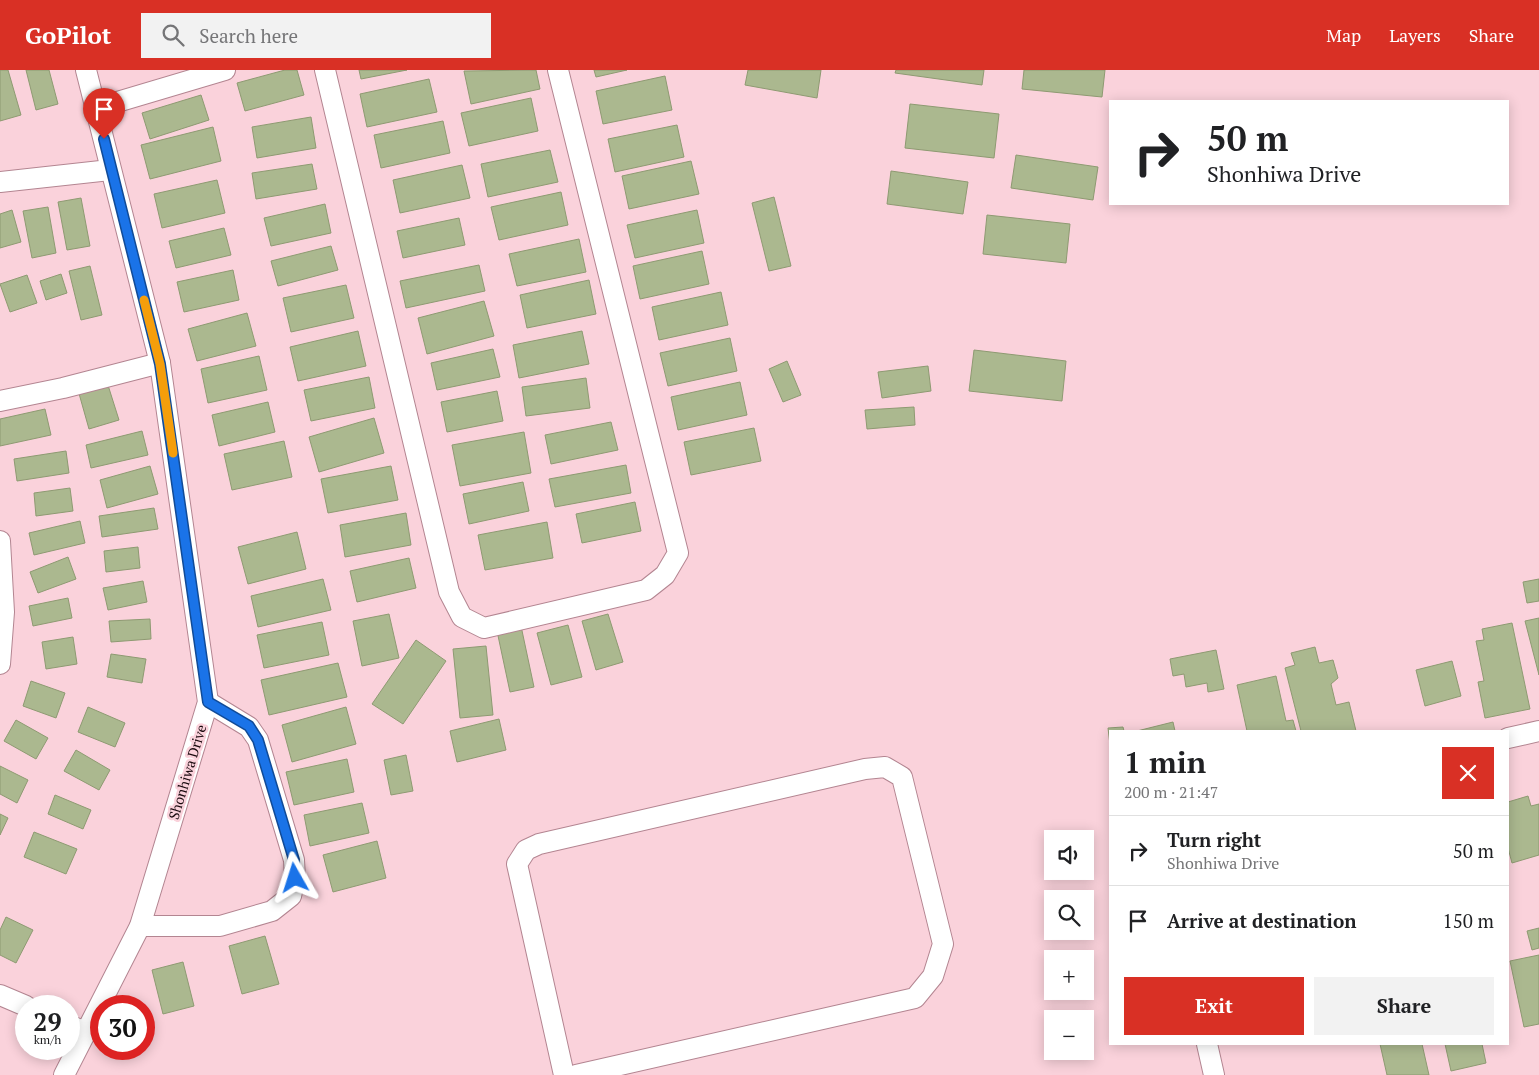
<!DOCTYPE html>
<html lang="en">
<head>
<meta charset="utf-8">
<style>
  body { margin:0; font-family:"PT Serif",serif; background:#f2f2f2; color:#202124; height:100vh; display:flex; flex-direction:column; font-size:19px; white-space:nowrap }
  * { box-sizing:border-box; margin:0 }
  p { font-size:16px; color:#757577 }
  .icon { flex:none; width:28px; height:28px; fill:none; stroke:currentColor; stroke-width:2; stroke-linecap:round; stroke-linejoin:round }
  .map { position:relative; flex:1; overflow:hidden }
  .sheet { position:absolute; left:1109px; top:660px; width:400px; height:315px; display:flex; flex-direction:column; background:#fff; border-radius:0px; box-shadow:0 2px 12px #0003 }
  .sheet>* { flex:none }
  .top-card { position:absolute; left:1109px; top:30px; width:400px; height:105px; border-radius:0px; box-shadow:0 2px 12px #0003; background:#fff; color:#202124; overflow:hidden }
  .buttons { position:absolute; left:1044px; top:760px; display:grid; gap:10px }
  .buttons a { display:grid; place-items:center; width:50px; height:50px; border-radius:0px; background:#fff; box-shadow:0 2px 12px #0003; font-size:25px }
  .speed { position:absolute; left:15px; top:925px; display:flex; gap:10px; font-size:25px; font-weight:700; text-align:center }
  .speed>* { display:grid; place-content:center; width:65px; height:65px; border-radius:50%; background:#fff; box-shadow:0 2px 12px #0003; line-height:1 }
  .speed small { font-size:12px; font-weight:400 }
  .speed .limit { border:8px solid #d22; background:#fff; color:#111 }
  .pin { position:absolute; display:grid; place-items:center; width:42px; height:42px; color:#fff; margin:-51px -21px; border-radius:50% 50% 50% 0; rotate:-45deg; box-shadow:0 0 5px #0007 }
  .pin .icon { rotate:45deg }
  .me { position:absolute; width:55px; margin:-28px; rotate:354deg; stroke-linejoin:round; filter:drop-shadow(0 0 4px #0008) }
  .turn { display:flex; align-items:center; gap:18px; height:105px; padding:0 15px; font-size:22px }
  .turn .icon { width:65px; height:65px; stroke-width:2.5 }
  .turn b { display:block; font-size:35px; line-height:42px }
  .round { display:grid; place-items:center; flex:none; width:52px; height:52px; border-radius:0px; background:#f2f2f2 }
  .overview { display:flex; align-items:center; justify-content:space-between; height:85px; padding:0 15px }
  h1 { font-size:30px; font-weight:700; line-height:38px }
  .action { display:flex; gap:10px; margin-top:auto; padding:10px 15px }
  .action a { flex:1; height:58px; border-radius:0px; background:#d93025; color:#fff; font-size:20px; font-weight:700; line-height:58px; text-align:center }
  .action a+a { background:#f2f2f2; color:#202124 }
  ul { padding:0; list-style:none }
  li { display:flex; align-items:center; gap:15px; height:70px; padding:0 15px; border-top:1px solid #e0e0e0 }
  li div { flex:1 }
  li b { display:block; font-size:19px }
  li em { font-style:normal }
  header { display:flex; align-items:center; gap:30px; box-sizing:border-box; height:70px; padding:0 25px; background:#d93025; color:#fff }
  header strong { font-size:24px }
  nav { display:flex; gap:28px; margin-inline-start:auto; font-size:18px }
  .search { width:350px; height:45px; background:#f2f2f2; display:flex; align-items:center; gap:12px; box-sizing:border-box; padding:0 18px; border-radius:0px; color:#757577; font-size:19px }
  .map>svg:first-child { display:block }
  .building { fill:#abb88f; stroke:#8e9a72 }
  .lines { fill:none; stroke-linecap:round; stroke-linejoin:round }
  .street-casing { stroke:#b38591; stroke-width:22 }
  .street { stroke:#fff; stroke-width:20 }
  .route-casing { stroke:#114b97; stroke-width:12 }
  .route { stroke:#1a73e8; stroke-width:9 }
  .slow { stroke:#f59e0b; stroke-width:9 }
  .labels { text-anchor:middle; dominant-baseline:central; stroke-width:5; stroke-linejoin:round; paint-order:stroke }
  .street-label { font-size:14px; fill:#19090e; stroke:#fad2db }
</style>
</head>
<body>
<header>
<strong>GoPilot</strong>
<div class="search"><svg class="icon" aria-label="search" viewBox="0 0 24 24"><circle cx="10" cy="10" r="6"/><path d="M15 15l6 6"/></svg>Search here</div>
<nav><a>Map</a><a>Layers</a><a>Share</a></nav>
</header>
<div class="map">
<svg width="1539" height="1005" viewBox="0 0 1539 1005">
  <rect width="100%" height="100%" fill="#fad2db"/>
  <g class="building">
    <polygon points="0,0 8,0 21,45 0,51"/>
    <polygon points="26,0 49,0 58,34 36,40"/>
    <polygon points="285,0 297,0 304,25 245,41 237,13"/>
    <polygon points="359,0 407,0 361,9"/>
    <polygon points="536,0 540,19 471,34 464,1"/>
    <polygon points="594,0 627,0 596,7"/>
    <polygon points="748,0 821,0 817,28 745,15"/>
    <polygon points="896,0 984,0 982,15 895,3"/>
    <polygon points="1024,0 1105,0 1102,27 1022,19"/>
    <polygon points="665,6 672,40 603,54 596,21"/>
    <polygon points="429,9 437,42 367,57 360,24"/>
    <polygon points="201,25 209,50 150,69 142,43"/>
    <polygon points="531,28 538,61 469,76 461,43"/>
    <polygon points="910,34 999,44 994,88 905,78"/>
    <polygon points="311,47 316,78 257,88 252,57"/>
    <polygon points="443,51 450,83 381,98 374,65"/>
    <polygon points="677,55 684,87 615,102 608,69"/>
    <polygon points="213,57 221,91 150,109 141,75"/>
    <polygon points="550,80 558,112 488,127 481,94"/>
    <polygon points="1016,85 1098,97 1093,130 1011,118"/>
    <polygon points="691,91 699,124 629,139 622,106"/>
    <polygon points="312,94 317,119 256,129 252,103"/>
    <polygon points="462,95 470,128 400,143 393,110"/>
    <polygon points="891,101 968,112 963,144 887,134"/>
    <polygon points="217,110 225,143 162,158 154,124"/>
    <polygon points="561,122 568,155 499,170 491,137"/>
    <polygon points="774,127 791,196 769,201 752,133"/>
    <polygon points="81,128 90,176 67,180 58,132"/>
    <polygon points="325,134 331,163 271,176 264,148"/>
    <polygon points="48,137 56,183 32,188 23,141"/>
    <polygon points="12,140 21,172 0,178 0,144"/>
    <polygon points="697,140 704,173 635,188 627,155"/>
    <polygon points="987,145 1070,154 1066,193 983,184"/>
    <polygon points="459,148 465,175 403,188 397,161"/>
    <polygon points="224,158 231,185 176,198 169,171"/>
    <polygon points="579,169 586,202 517,216 509,184"/>
    <polygon points="331,176 338,200 278,216 271,191"/>
    <polygon points="702,181 709,214 640,229 633,196"/>
    <polygon points="479,195 485,221 406,238 400,211"/>
    <polygon points="90,196 102,245 81,250 69,201"/>
    <polygon points="233,200 239,230 184,242 177,212"/>
    <polygon points="61,204 67,223 46,230 40,211"/>
    <polygon points="27,205 37,233 10,242 0,214"/>
    <polygon points="589,210 596,244 527,258 520,225"/>
    <polygon points="346,215 354,248 291,262 283,228"/>
    <polygon points="721,222 728,255 659,270 652,237"/>
    <polygon points="484,231 494,266 427,284 418,248"/>
    <polygon points="247,243 256,276 197,291 188,259"/>
    <polygon points="358,261 366,296 298,311 290,277"/>
    <polygon points="582,261 589,294 519,308 513,275"/>
    <polygon points="730,268 737,301 668,316 660,283"/>
    <polygon points="493,279 500,307 437,320 431,293"/>
    <polygon points="974,280 1066,291 1062,331 969,321"/>
    <polygon points="259,286 267,320 208,333 201,299"/>
    <polygon points="787,291 801,325 783,332 769,299"/>
    <polygon points="928,296 931,321 882,328 878,302"/>
    <polygon points="369,307 375,338 311,351 304,320"/>
    <polygon points="586,308 590,338 526,346 522,317"/>
    <polygon points="107,312 119,350 89,359 78,320"/>
    <polygon points="740,312 747,345 678,360 671,327"/>
    <polygon points="497,321 503,351 447,362 441,332"/>
    <polygon points="268,332 275,362 219,376 212,345"/>
    <polygon points="914,337 915,355 867,359 865,340"/>
    <polygon points="45,339 51,365 0,376 0,349"/>
    <polygon points="374,348 384,383 319,402 309,367"/>
    <polygon points="611,352 618,380 551,394 545,365"/>
    <polygon points="754,358 761,391 691,405 684,372"/>
    <polygon points="142,361 148,385 91,398 86,375"/>
    <polygon points="524,362 531,403 460,416 452,375"/>
    <polygon points="284,371 292,407 232,420 224,384"/>
    <polygon points="66,381 69,403 17,411 14,389"/>
    <polygon points="626,395 631,423 555,437 549,409"/>
    <polygon points="150,396 158,424 107,438 100,410"/>
    <polygon points="391,396 398,430 328,443 321,409"/>
    <polygon points="523,412 529,441 469,454 463,424"/>
    <polygon points="70,418 73,441 36,446 34,423"/>
    <polygon points="635,432 641,461 582,473 576,444"/>
    <polygon points="154,438 158,459 102,467 99,446"/>
    <polygon points="406,443 411,475 345,487 340,455"/>
    <polygon points="80,451 85,473 34,485 29,463"/>
    <polygon points="547,452 553,488 485,500 478,465"/>
    <polygon points="297,462 306,499 248,514 238,477"/>
    <polygon points="138,477 140,498 106,502 104,481"/>
    <polygon points="68,487 76,509 38,523 30,502"/>
    <polygon points="409,488 416,518 357,532 350,501"/>
    <polygon points="323,509 331,540 258,557 251,526"/>
    <polygon points="1539,509 1539,531 1527,533 1523,512"/>
    <polygon points="143,511 147,532 108,540 103,518"/>
    <polygon points="68,528 72,548 33,556 29,536"/>
    <polygon points="389,544 399,588 362,596 353,551"/>
    <polygon points="608,544 623,592 596,600 582,551"/>
    <polygon points="1539,548 1539,605 1525,551"/>
    <polygon points="150,549 151,569 111,572 109,551"/>
    <polygon points="322,552 329,585 264,598 257,565"/>
    <polygon points="1512,553 1530,639 1485,648 1478,612 1484,611 1476,571 1484,570 1482,559"/>
    <polygon points="568,555 582,607 551,615 537,563"/>
    <polygon points="521,556 534,617 510,622 497,561"/>
    <polygon points="73,567 77,594 46,599 42,572"/>
    <polygon points="416,570 446,591 403,654 372,634"/>
    <polygon points="486,576 493,645 460,648 453,579"/>
    <polygon points="1315,577 1319,593 1333,590 1338,608 1331,614 1336,635 1349,632 1356,661 1301,661 1285,598 1295,595 1291,583"/>
    <polygon points="1216,580 1224,619 1208,622 1207,613 1186,617 1184,604 1173,606 1170,589"/>
    <polygon points="111,584 146,589 142,613 107,607"/>
    <polygon points="1452,591 1461,626 1425,636 1416,600"/>
    <polygon points="338,593 347,627 269,645 261,610"/>
    <polygon points="1276,606 1286,651 1293,650 1296,661 1247,661 1237,615"/>
    <polygon points="31,611 65,623 56,648 23,636"/>
    <polygon points="88,637 125,653 115,677 78,662"/>
    <polygon points="346,637 356,674 292,692 282,655"/>
    <polygon points="499,649 506,680 457,692 450,661"/>
    <polygon points="16,650 48,668 36,689 4,671"/>
    <polygon points="1173,652 1175,661 1137,661"/>
    <polygon points="1123,657 1124,661 1110,661 1110,675 1108,658"/>
    <polygon points="76,680 110,700 99,720 64,701"/>
    <polygon points="406,685 413,721 391,725 384,690"/>
    <polygon points="347,689 354,722 294,735 286,702"/>
    <polygon points="0,696 28,710 17,733 0,724"/>
    <polygon points="55,725 91,740 83,759 48,744"/>
    <polygon points="1528,726 1531,736 1539,734 1539,785 1512,793 1508,778 1508,732"/>
    <polygon points="362,733 369,763 310,776 304,745"/>
    <polygon points="0,744 8,748 0,765"/>
    <polygon points="34,762 77,779 66,804 24,787"/>
    <polygon points="377,771 386,808 333,822 323,785"/>
    <polygon points="6,847 33,860 16,893 0,885 0,860"/>
    <polygon points="1539,858 1539,878 1532,880 1527,861"/>
    <polygon points="265,866 279,914 242,924 229,876"/>
    <polygon points="1539,885 1539,954 1524,957 1510,891"/>
    <polygon points="183,892 194,936 163,944 152,900"/>
    <polygon points="1380,974 1422,974 1429,1005 1387,1005"/>
    <polygon points="1445,974 1482,974 1486,993 1451,1001"/>
  </g>
  <g class="lines">
    <defs>
      <g id="street">
        <polyline points="325,0 449,522 462,547 484,558 646,520 665,505 678,483 558,0"/>
        <polyline points="97,38 225,0"/>
        <polyline points="0,112 110,100"/>
        <polyline points="0,331 63,318 160,293"/>
        <polyline points="0,471 4,542 0,594"/>
        <polyline points="1508,668 1539,661"/>
        <polyline points="140,856 220,856 272,841 291,826 295,808 294,790 258,670 249,657 208,632"/>
        <polyline points="0,925 26,936"/>
        <polyline points="69,955 87,963"/>
        <polyline points="1207,974 1214,1005"/>
        <polyline points="64,1005 140,856 208,632 160,293 86,0"/>
        <polyline points="564,1005 517,794 526,780 539,774 865,699 885,697 902,707 943,874 933,906 915,928 576,1005"/>
      </g>
    </defs>
    <use href="#street" class="street-casing"/>
    <use href="#street" class="street"/>
  </g>
  <g class="lines">
    <defs>
      <polyline id="route" points="104,69 160,294 208,632 249,656 258,670 294,790 295,808"/>
    </defs>
    <use href="#route" class="route-casing"/>
    <use href="#route" class="route"/>
    <polyline class="slow" points="144,230 160,294 173,383"/>
  </g>
  <g class="labels">
    <g class="street-label">
      <text transform="translate(187 702) rotate(-73)">Shonhiwa Drive</text>
    </g>
  </g>
</svg>
<div class="buttons">
<a><svg class="icon" aria-label="sound" viewBox="0 0 24 24"><path d="M4 9h4l5-4v14l-5-4H4zM17 9q2 3 0 6"/></svg></a>
<a><svg class="icon" aria-label="search" viewBox="0 0 24 24"><circle cx="10" cy="10" r="6"/><path d="M15 15l6 6"/></svg></a>
<a>+</a>
<a>−</a>
</div>
<div class="speed"><div>29<small>km/h</small></div><div class="limit">30</div></div>
<div class="pin" style="left:104px;top:69px;background:#d93025"><svg class="icon" aria-label="arrive" viewBox="0 0 24 24"><path d="M6 21V4h12l-3 4 3 4H6"/></svg></div>
<svg class="me" style="left:295px;top:808px" viewBox="-20 -20 40 40"><path d="M0-17L14 15 0 8-14 15z" fill="#1a73e8" stroke="#fff" stroke-width="4"/></svg>
<div class="top-card">
<div class="turn"><svg class="icon" aria-label="right" viewBox="0 0 24 24"><path d="M7 20v-9h11M14 6l5 5-5 5"/></svg><div><b>50 m</b>Shonhiwa Drive</div></div>
</div>
<section class="sheet">
<div class="overview"><div><h1>1 min</h1><p>200 m · 21:47</p></div><a class="round" style="background:#d93025;color:#fff"><svg class="icon" aria-label="close" viewBox="0 0 24 24"><path d="M6 6l12 12M18 6L6 18"/></svg></a></div>
<ul>
<li><svg class="icon" aria-label="right" viewBox="0 0 24 24"><path d="M7 20v-9h11M14 6l5 5-5 5"/></svg><div><b>Turn right</b><p>Shonhiwa Drive</p></div><em>50 m</em></li>
<li><svg class="icon" aria-label="arrive" viewBox="0 0 24 24"><path d="M6 21V4h12l-3 4 3 4H6"/></svg><div><b>Arrive at destination</b></div><em>150 m</em></li>
</ul>
<div class="action"><a>Exit</a><a>Share</a></div>
</section>
</div>
</body>
</html>
